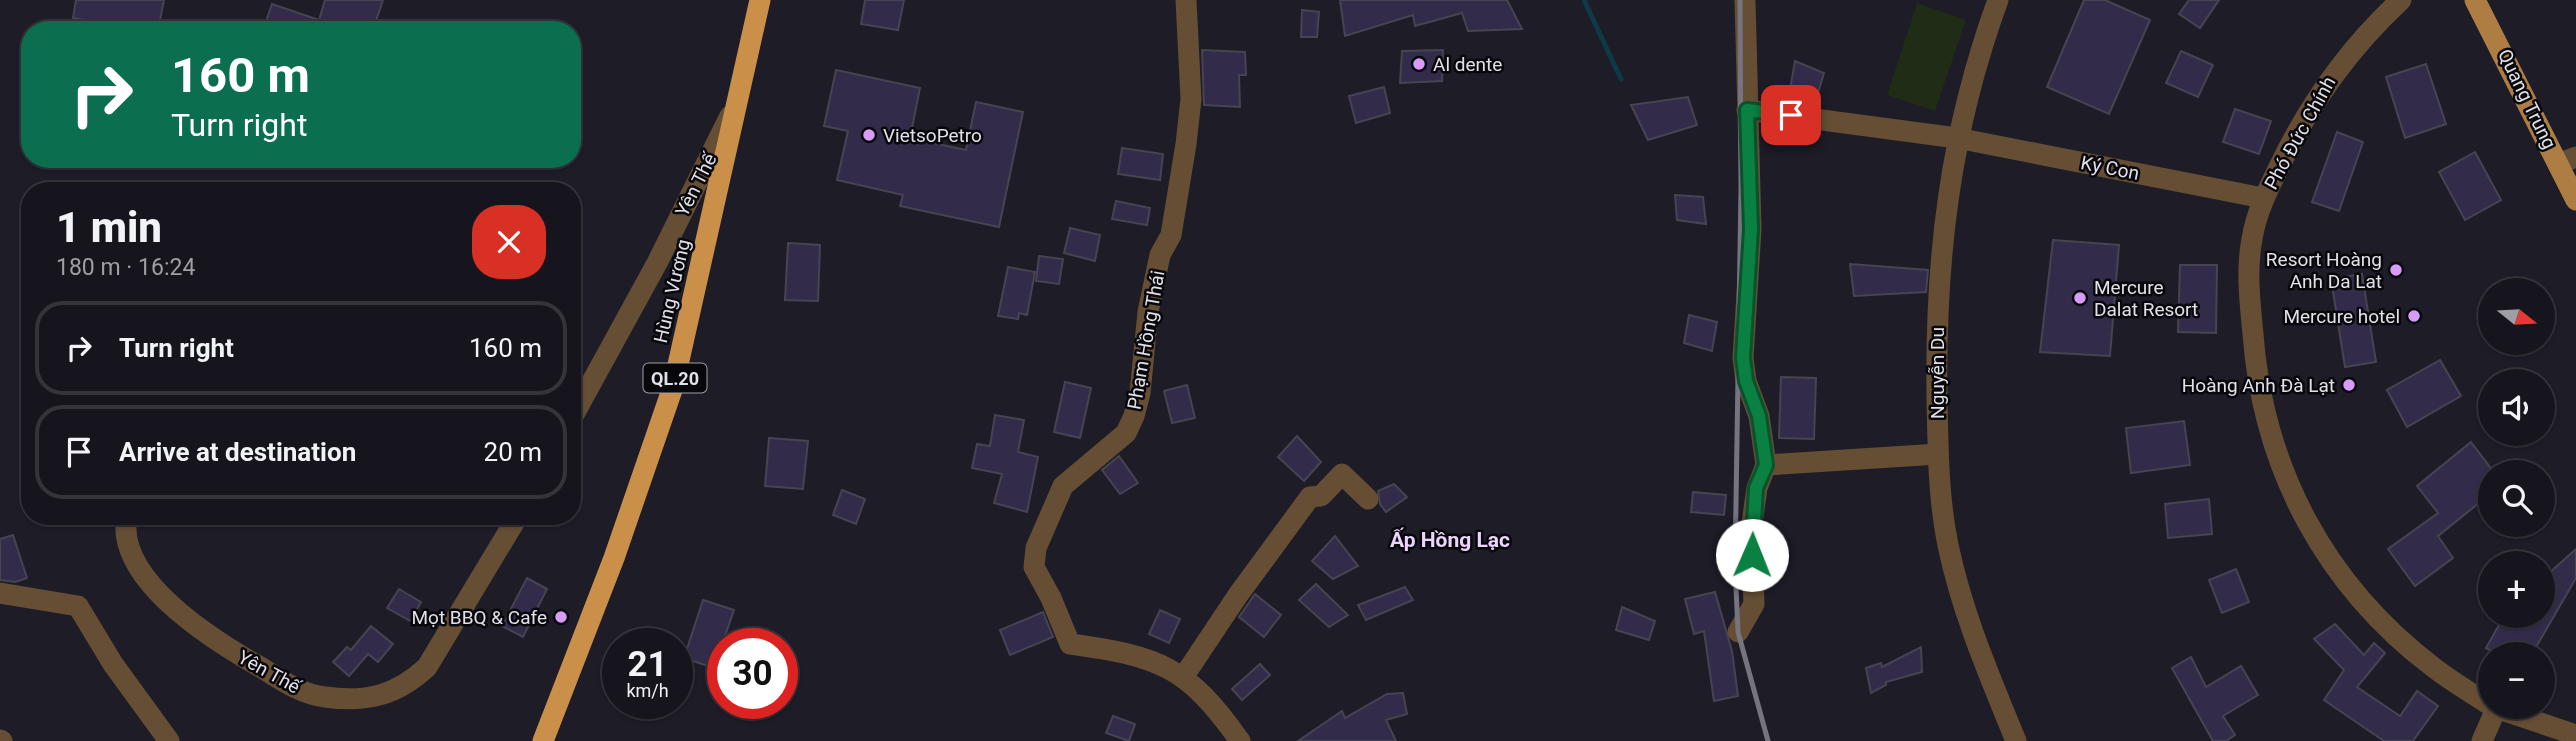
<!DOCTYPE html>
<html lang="en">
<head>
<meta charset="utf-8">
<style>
  body { margin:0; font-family:Roboto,sans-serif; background:#23222a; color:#f1f3f6; height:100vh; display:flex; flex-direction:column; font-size:26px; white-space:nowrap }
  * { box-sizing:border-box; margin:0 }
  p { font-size:23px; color:#9e9fa4 }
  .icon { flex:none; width:38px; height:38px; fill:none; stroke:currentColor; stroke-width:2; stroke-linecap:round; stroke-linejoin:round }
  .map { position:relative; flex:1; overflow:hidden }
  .side { position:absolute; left:21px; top:182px; width:560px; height:343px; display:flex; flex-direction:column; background:#16151d; border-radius:28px; box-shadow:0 2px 5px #0004,0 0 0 2px #35343b }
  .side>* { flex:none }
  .top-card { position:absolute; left:21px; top:21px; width:560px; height:147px; border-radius:28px; box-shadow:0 2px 5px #0004,0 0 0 2px #35343b; background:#0b6e4f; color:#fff; overflow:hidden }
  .needle { width:46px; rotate:108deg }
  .buttons { position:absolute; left:2478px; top:278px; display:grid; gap:14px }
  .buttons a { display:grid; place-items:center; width:77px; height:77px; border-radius:50%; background:#16151d; box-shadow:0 2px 5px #0004,0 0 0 2px #35343b; font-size:35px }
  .speed { position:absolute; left:602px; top:628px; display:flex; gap:14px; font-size:35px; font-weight:700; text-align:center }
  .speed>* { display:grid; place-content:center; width:91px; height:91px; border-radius:50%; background:#16151d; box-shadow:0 2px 5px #0004,0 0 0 2px #35343b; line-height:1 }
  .speed small { font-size:18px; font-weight:400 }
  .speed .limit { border:10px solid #d22; background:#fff; color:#111 }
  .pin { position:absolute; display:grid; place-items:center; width:60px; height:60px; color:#fff; margin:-30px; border-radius:14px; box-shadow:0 4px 10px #0006 }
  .me { position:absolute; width:77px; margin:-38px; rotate:1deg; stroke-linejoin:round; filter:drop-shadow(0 0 5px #0008) }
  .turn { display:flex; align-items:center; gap:24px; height:147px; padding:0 35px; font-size:32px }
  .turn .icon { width:91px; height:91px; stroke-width:2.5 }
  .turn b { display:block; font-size:49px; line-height:60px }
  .round { display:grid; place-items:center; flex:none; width:74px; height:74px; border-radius:28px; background:#23222a }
  .head { display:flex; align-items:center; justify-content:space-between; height:119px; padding:0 35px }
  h1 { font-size:42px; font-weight:800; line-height:52px }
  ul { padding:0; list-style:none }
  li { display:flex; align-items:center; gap:21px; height:94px; margin:0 14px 10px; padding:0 21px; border:4px solid #35343b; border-radius:28px }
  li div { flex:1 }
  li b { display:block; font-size:26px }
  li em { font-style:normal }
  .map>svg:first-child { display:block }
  .green { fill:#202c16 }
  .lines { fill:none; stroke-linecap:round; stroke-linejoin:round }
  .stream { stroke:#0c3a47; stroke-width:5 }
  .building { fill:#322c4a; stroke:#464451; stroke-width:2 }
  .minor { stroke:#654e34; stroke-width:21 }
  .major { stroke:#ae7d44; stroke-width:21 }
  .highway { stroke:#ca9049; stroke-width:21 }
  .rail { stroke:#76757f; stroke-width:5 }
  .route-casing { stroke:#07532c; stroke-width:18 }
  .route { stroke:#0b8043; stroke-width:12 }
  .poi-dot { fill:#d89bf8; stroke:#08070c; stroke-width:2.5 }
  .labels { text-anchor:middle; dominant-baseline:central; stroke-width:5; stroke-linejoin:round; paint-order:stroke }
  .shield { fill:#08070c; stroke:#a09fa6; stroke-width:2 }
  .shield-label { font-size:18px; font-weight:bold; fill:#e1e0e8 }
  .poi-label { font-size:19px; fill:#e1e0e8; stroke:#08070c; text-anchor:end }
  .street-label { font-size:19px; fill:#e1e0e8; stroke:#08070c }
  .neighbourhood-label { font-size:21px; font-weight:bold; fill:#ecd3fb; stroke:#08070c }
</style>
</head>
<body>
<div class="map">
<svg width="2576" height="741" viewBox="0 0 2576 741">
  <rect width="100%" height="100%" fill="#1d1c27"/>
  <polygon class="green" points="1917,3 1966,20 1935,111 1887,95"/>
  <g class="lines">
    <polyline class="stream" points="1584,0 1621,79"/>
  </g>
  <g class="building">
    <polygon points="76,0 164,0 158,30 140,30 73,18"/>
    <polygon points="325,0 383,0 373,30 263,30 272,4 319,20"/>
    <polygon points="865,0 904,0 898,30 861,24"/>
    <polygon points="1340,0 1507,0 1522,29 1468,31 1462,13 1415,26 1413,15 1345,36"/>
    <polygon points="2084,0 2105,0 2150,20 2109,114 2047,87"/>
    <polygon points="2189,0 2219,0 2200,28 2179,14"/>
    <polygon points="1302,10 1319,12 1317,37 1301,37"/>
    <polygon points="1202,50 1245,52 1246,75 1239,75 1240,107 1204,105"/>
    <polygon points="1443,50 1442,81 1400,83 1402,51"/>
    <polygon points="2181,51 2213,65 2198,97 2166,83"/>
    <polygon points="1795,61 1824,73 1814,106 1788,101"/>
    <polygon points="2426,64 2446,124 2405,138 2386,77"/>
    <polygon points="836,70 920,88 910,138 966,150 976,102 1023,112 999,227 900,206 903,195 837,180 848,131 824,126"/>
    <polygon points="1384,87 1390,113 1356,123 1349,96"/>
    <polygon points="1688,97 1697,125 1648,140 1631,105"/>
    <polygon points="2235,109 2271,121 2259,154 2223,142"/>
    <polygon points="2337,132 2363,142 2339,211 2312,202"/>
    <polygon points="1122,148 1163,154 1160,180 1118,174"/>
    <polygon points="2475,152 2501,200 2465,220 2439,172"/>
    <polygon points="1675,195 1703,197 1706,224 1677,220"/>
    <polygon points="1116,201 1150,208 1147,225 1112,219"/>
    <polygon points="1070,228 1100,235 1095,261 1064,253"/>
    <polygon points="2053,240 2119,245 2110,356 2040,352"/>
    <polygon points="788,243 820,245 818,301 785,300"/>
    <polygon points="1039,256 1063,259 1059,284 1036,281"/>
    <polygon points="1850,264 1928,270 1926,292 1854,296"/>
    <polygon points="2180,265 2217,265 2216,333 2178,332"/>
    <polygon points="1008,267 1035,272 1027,315 1019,313 1018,319 998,316"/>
    <polygon points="2362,274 2376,362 2345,367 2331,279"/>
    <polygon points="1689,315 1717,322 1712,351 1684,343"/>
    <polygon points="2440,360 2461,396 2407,427 2387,390"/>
    <polygon points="1781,377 1816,378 1814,439 1779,438"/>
    <polygon points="1065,382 1091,388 1080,438 1054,432"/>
    <polygon points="1187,385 1195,418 1172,423 1164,391"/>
    <polygon points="995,415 1024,420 1018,452 1038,457 1027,512 994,503 1002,474 972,468 977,444 990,446"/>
    <polygon points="2184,421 2190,465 2131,473 2126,428"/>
    <polygon points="1297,436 1321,462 1304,481 1278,457"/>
    <polygon points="769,438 808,441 803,489 765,486"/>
    <polygon points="2471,442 2490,467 2490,494 2438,536 2453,558 2415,586 2388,549 2438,513 2417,486"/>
    <polygon points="1119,456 1138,483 1120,494 1102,470"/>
    <polygon points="1394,484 1407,497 1386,512 1380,504 1378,491"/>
    <polygon points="842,490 865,499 856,524 833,515"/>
    <polygon points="1693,492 1726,495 1724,515 1691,512"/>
    <polygon points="2209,499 2212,534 2168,538 2165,504"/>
    <polygon points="13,535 27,578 15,582 0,580 0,539"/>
    <polygon points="1335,536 1358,566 1333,579 1312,561"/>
    <polygon points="2576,549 2576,578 2532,654 2497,654 2486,648 2504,616 2543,616 2543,569 2549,573"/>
    <polygon points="2236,569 2249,602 2222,613 2209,580"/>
    <polygon points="527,578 547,589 523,637 502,626"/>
    <polygon points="1316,584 1348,615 1329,627 1299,600"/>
    <polygon points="1405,587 1413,600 1366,620 1358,605"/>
    <polygon points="399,589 421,602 410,621 387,608"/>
    <polygon points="1715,592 1732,651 1738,696 1714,701 1704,631 1694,634 1685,599"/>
    <polygon points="1255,594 1281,615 1264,637 1239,617"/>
    <polygon points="703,600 734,610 714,668 684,658"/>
    <polygon points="1622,607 1655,621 1649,640 1616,630"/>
    <polygon points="1160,610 1180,619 1169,643 1149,634"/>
    <polygon points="1043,612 1053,637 1010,655 1000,630"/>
    <polygon points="2335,624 2364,655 2374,643 2385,653 2357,687 2400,716 2417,691 2438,706 2413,741 2384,741 2324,700 2344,670 2314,639"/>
    <polygon points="371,626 393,644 378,662 368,654 349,676 333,662 347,647 351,650"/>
    <polygon points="1921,647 1922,672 1886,682 1886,685 1871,693 1866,668 1881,663 1882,667"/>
    <polygon points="2191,657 2206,687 2241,666 2258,695 2223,716 2235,735 2226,741 2213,741 2172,668"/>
    <polygon points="1260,664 1270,675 1242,700 1232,689"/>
    <polygon points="1403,693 1407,714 1386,720 1396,741 1298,741 1342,711 1345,718 1387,694"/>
    <polygon points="1113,716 1135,724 1129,741 1106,733"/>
  </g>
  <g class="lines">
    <g class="minor">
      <path d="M1186 0 1191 99 1186 144 1171 235 1160 255 1148 312 1140 393 1134 416 1126 433 1063 486 1036 548 1034 567 1051 598 1070 644C1159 656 1187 666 1240 741"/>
      <path d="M1998 0C1950 132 1935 257 1937 397 1938 446 1938 497 1948 545 1962 613 1990 677 2016 741"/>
      <path d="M2401 0C2349 48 2311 101 2280 165 2268 189 2256 213 2252 239 2246 270 2250 303 2253 334 2263 468 2325 585 2433 667 2451 681 2471 693 2490 705"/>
      <polyline points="1747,110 1957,138 2263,198"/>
      <polyline points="2558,164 2576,157"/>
      <polyline points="572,418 657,263 730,116"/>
      <polyline points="1766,465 1938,454"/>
      <path d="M127 516C114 580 216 642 262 668 281 680 301 694 325 697 367 703 397 695 427 667L518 516"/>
      <polyline points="0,593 78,606 113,664 169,741"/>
      <polyline points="1738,632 1754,604 1751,530 1757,488 1766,465 1759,416 1746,381 1743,358 1751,229 1745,0"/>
      <polyline points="1184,676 1238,595 1310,497 1321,496 1342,474 1368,499"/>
      <polyline points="2493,707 2576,735"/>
      <polyline points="0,740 2,741"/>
      <polyline points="2482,741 2496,709"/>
    </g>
    <polyline class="major" points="2475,0 2576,200"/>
    <polyline class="highway" points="543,741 614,558 673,387 760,0"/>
    <polyline class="rail" points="1740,0 1741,188 1735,565 1738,632 1768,741"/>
  </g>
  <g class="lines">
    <defs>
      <polyline id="route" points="1752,555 1756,488 1766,465 1759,416 1746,381 1743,358 1751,229 1747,110 1791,115"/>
    </defs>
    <use href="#route" class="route-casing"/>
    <use href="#route" class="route"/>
  </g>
  <g class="poi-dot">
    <circle cx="1419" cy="64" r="7"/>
    <circle cx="869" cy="135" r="7"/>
    <circle cx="2396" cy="270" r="7"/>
    <circle cx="2080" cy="298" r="7"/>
    <circle cx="2414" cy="316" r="7"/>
    <circle cx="2349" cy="385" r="7"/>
    <circle cx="561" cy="617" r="7"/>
  </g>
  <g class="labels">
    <rect class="shield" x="643.5" y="363.5" width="63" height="29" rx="5"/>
    <g class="shield-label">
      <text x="675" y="378">QL.20</text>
    </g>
    <g class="poi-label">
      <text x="1433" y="64" text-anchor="start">Al dente</text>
      <text x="883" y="135" text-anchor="start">VietsoPetro</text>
      <text x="2382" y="259">Resort Hoàng<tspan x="2382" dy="22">Anh Da Lat</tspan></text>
      <text x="2094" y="287" text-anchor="start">Mercure<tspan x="2094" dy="22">Dalat Resort</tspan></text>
      <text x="2400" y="316">Mercure hotel</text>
      <text x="2335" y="385">Hoàng Anh Đà Lạt</text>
      <text x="547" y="617">Mọt BBQ &amp; Cafe</text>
    </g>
    <g class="street-label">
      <text transform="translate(2527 99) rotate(64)">Quang Trung</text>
      <text transform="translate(2300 133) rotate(-61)">Phó Đức Chính</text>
      <text transform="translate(2110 168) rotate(11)">Ký Con</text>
      <text transform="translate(696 185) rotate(-63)">Yên Thế</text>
      <text transform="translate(672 291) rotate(-77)">Hùng Vương</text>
      <text transform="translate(1146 340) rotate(-80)">Phạm Hồng Thái</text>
      <text transform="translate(1937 373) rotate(-90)">Nguyễn Du</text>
      <text transform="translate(269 672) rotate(29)">Yên Thế</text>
    </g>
    <g class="neighbourhood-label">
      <text x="1450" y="540">Ấp Hồng Lạc</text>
    </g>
  </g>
</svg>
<div class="buttons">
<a><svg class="needle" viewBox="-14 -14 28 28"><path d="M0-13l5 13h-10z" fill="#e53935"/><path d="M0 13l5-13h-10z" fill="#9e9fa4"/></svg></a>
<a><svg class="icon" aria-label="sound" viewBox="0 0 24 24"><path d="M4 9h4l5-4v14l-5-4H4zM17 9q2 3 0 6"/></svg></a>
<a><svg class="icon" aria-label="search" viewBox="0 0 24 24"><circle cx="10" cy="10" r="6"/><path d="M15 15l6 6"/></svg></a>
<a>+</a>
<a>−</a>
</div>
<div class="speed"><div>21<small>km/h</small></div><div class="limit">30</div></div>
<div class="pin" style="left:1791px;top:115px;background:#d93025"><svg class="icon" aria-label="arrive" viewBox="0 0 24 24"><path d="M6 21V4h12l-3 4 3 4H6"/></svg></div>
<svg class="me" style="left:1752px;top:555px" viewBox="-20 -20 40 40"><circle r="19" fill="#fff"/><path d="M0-13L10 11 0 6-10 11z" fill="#0b8043"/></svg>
<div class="top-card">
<div class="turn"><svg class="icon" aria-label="right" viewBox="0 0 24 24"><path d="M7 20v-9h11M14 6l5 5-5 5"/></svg><div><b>160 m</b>Turn right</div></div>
</div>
<section class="side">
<div class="head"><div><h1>1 min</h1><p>180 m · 16:24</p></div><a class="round" style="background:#d93025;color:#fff"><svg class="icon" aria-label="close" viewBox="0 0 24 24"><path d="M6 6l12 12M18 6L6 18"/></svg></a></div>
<ul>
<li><svg class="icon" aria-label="right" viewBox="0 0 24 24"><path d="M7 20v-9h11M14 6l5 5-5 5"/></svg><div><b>Turn right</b></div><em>160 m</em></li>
<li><svg class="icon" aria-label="arrive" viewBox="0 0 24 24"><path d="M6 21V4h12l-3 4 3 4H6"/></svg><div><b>Arrive at destination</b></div><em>20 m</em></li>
</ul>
</section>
</div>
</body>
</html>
